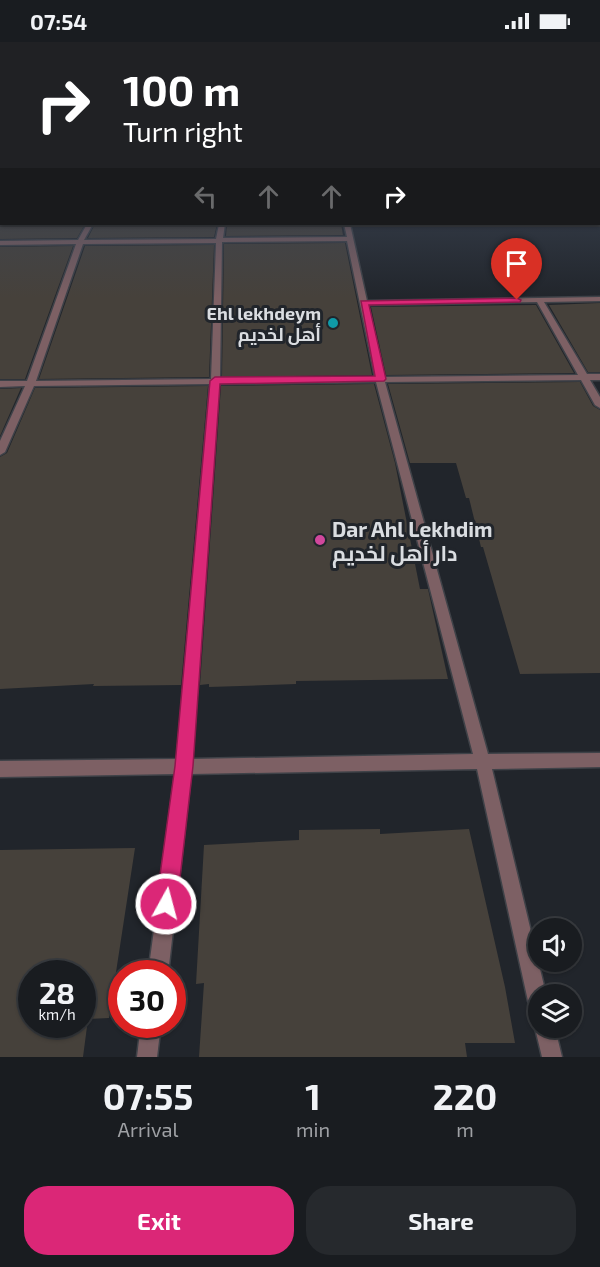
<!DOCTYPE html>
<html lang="en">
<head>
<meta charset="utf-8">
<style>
  body { margin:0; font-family:"Exo 2",Cairo,sans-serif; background:#26292d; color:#f1f3f6; height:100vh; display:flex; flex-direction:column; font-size:22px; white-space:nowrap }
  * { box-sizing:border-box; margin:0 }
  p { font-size:20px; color:#9fa1a5 }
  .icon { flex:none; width:33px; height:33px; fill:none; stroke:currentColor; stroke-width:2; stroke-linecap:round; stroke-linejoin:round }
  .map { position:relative; height:1015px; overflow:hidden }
  .drawer { display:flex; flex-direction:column; background:#191c20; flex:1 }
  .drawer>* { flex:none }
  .guide { position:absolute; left:0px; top:0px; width:600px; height:183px; box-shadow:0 2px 4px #0004,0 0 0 2px #373a3e; background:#202124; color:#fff; overflow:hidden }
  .buttons { position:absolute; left:528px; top:876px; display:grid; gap:12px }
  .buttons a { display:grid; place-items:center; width:54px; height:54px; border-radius:50%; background:#191c20; box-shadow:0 2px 4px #0004,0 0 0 2px #373a3e; font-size:30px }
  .speed { position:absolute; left:18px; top:918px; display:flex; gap:12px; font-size:30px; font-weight:700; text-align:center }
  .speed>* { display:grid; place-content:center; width:78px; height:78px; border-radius:50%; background:#191c20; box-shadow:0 2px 4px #0004,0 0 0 2px #373a3e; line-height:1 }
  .speed small { font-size:15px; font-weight:400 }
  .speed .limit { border:9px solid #d22; background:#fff; color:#111 }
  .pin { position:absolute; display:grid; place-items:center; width:51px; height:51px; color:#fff; margin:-62px -26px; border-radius:50% 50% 50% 0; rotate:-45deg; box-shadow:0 0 6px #0007 }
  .pin .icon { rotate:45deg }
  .me { position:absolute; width:66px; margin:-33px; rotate:7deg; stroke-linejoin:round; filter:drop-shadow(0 0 4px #0008) }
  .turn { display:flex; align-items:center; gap:21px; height:126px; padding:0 24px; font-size:27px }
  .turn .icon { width:78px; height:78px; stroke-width:2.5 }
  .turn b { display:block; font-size:42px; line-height:51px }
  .lanes { display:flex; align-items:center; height:57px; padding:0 24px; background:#0003; justify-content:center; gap:30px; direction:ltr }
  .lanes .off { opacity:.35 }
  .eta { display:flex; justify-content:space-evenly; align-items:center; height:102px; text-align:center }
  .eta b { font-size:36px; font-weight:700; line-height:42px }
  .cta { display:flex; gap:12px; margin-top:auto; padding:12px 24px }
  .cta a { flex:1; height:69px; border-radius:24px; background:#db2777; color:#fff; font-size:24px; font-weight:700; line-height:69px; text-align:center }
  .cta a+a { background:#26292d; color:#f1f3f6 }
  .status { display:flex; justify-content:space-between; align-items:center; height:42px; padding:0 30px; background:#191c20; direction:ltr }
  .status svg { height:16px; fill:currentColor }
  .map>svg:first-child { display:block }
  .building { fill:#46413b; fill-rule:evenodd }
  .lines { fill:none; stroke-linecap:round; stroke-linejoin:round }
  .minor-casing { stroke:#3f4248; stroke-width:3 }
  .trunk-casing { stroke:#3f4248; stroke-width:4 }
  .minor { fill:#7d6064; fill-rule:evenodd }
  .trunk { fill:#e9a6b0; fill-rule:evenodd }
  .route { fill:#db2777; stroke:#8e194d; stroke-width:1.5 }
  .culture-dot { fill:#0f9aa8; stroke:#21252b; stroke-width:2 }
  .hotel-dot { fill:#d1479c; stroke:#21252b; stroke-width:2 }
  .labels { text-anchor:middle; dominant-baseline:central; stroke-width:6; stroke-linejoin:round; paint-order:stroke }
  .far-poi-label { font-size:18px; font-weight:bold; fill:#dadde1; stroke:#21252b; text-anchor:end }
  .poi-label { font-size:21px; font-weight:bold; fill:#dadde1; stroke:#21252b; text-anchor:start }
</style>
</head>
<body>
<div class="status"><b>07:54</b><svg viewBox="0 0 49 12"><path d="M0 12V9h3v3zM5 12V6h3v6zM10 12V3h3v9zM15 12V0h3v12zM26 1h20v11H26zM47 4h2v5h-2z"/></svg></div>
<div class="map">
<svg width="600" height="1015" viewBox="0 0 600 1015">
  <rect width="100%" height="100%" fill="#21252b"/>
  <g class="building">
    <polygon points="0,181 2,182 85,182 77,196 0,197"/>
    <polygon points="95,182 217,182 214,195 88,196"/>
    <polygon points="227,182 341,182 343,193 226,194"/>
    <polygon points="345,201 372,333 222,335 224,202"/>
    <polygon points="214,203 209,335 39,337 85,204"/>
    <polygon points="73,204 25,337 0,337 0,205"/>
    <polygon points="600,261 600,330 588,330 549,263"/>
    <polygon points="536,263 574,331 386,333 371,265"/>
    <polygon points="580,340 593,364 600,368 600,631 520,632 483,505 481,505 469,456 466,456 456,421 410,421 388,342"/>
    <polygon points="374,342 395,421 420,547 428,547 448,637 296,639 296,642 209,645 209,642 200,643 221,344"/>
    <polygon points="208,344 181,643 93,644 94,642 0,647 0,415 7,411 35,346"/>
    <polygon points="21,346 0,394 0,347"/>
    <polygon points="380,787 380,792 469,787 505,945 515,1001 465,1001 467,1015 199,1015 204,941 196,942 204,803 299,798 299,788"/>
    <path d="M135 806 109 976 88 977 83 1015H0V808ZM32 932H82V982H32Z"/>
  </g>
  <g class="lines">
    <defs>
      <g id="minor">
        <polygon points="2,142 2,147 0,148 0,143"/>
        <rect x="0" y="155" width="2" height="4"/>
        <path d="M87 182H93L84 198 216 197 219 182H225L223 196 347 195 344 182H350L367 259 600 255V259L544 260 587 332H600V338H590L600 355V366L595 363 581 338 385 340 488 712 600 711V725L492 727 546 952H538V969L531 966 528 959 477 727 191 732 168 932H148L175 732 0 735V719L177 717 210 342 34 344 5 410 0 413V399L25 344 0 345V339H27L76 202 0 203V199L78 198ZM347 199 375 335 220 337 222 200ZM216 201 211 337 36 339 83 202ZM537 260 578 333 384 335 368 263ZM376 340 473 712 192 717 219 342Z"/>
        <polygon points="538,978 538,986 555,986 562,1015 542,1015 535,986"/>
        <polygon points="141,982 161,982 157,1015 137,1015"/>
      </g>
      <rect id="trunk" x="598" y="129" width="2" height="5"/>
    </defs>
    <use href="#minor" class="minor-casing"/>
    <use href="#trunk" class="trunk-casing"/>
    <use href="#minor" class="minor"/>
    <use href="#trunk" class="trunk"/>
  </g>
  <linearGradient id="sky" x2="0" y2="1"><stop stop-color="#121418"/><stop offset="0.45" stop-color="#3d4655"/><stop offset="1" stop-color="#3d4655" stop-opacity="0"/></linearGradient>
  <rect width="600" height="256" fill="url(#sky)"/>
  <polygon class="route" points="517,256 521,258 520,260 369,263 386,337 384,339 220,342 193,724 177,862 174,870 166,873 159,870 156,862 175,724 210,339 215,335 375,334 361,259"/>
  <circle class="culture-dot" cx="333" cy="281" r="6"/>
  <circle class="hotel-dot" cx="320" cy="498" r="6"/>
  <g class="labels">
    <g class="far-poi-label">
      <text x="321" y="271">Ehl lekhdeym<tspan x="321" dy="21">أهل لخديم</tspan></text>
    </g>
    <g class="poi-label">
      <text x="332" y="486">Dar Ahl Lekhdim<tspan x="332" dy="24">دار أهل لخديم</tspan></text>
    </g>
  </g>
</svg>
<div class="buttons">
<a><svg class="icon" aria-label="sound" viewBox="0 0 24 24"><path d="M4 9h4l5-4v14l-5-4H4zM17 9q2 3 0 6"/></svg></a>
<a><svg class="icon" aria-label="layers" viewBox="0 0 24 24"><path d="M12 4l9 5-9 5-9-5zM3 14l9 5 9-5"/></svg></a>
</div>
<div class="speed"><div>28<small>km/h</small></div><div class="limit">30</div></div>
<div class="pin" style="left:517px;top:258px;background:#d93025"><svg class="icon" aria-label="arrive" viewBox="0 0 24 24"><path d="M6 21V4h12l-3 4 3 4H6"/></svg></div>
<svg class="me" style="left:166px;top:862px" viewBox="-20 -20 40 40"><circle r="17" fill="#db2777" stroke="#fff" stroke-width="3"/><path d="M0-11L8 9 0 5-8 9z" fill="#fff"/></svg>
<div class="guide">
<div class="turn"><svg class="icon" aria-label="right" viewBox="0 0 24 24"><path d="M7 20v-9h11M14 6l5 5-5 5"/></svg><div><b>100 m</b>Turn right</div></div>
<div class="lanes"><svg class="icon off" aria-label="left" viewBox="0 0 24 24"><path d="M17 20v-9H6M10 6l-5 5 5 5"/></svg><svg class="icon off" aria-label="ahead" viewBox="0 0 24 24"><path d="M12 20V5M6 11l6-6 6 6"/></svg><svg class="icon off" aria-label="ahead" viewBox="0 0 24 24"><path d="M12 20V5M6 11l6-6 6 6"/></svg><svg class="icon" aria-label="right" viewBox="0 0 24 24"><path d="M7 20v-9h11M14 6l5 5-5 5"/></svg></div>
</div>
</div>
<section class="drawer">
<div class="eta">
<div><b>07:55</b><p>Arrival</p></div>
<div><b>1</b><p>min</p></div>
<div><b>220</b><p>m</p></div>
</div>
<div class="cta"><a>Exit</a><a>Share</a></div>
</section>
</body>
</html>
